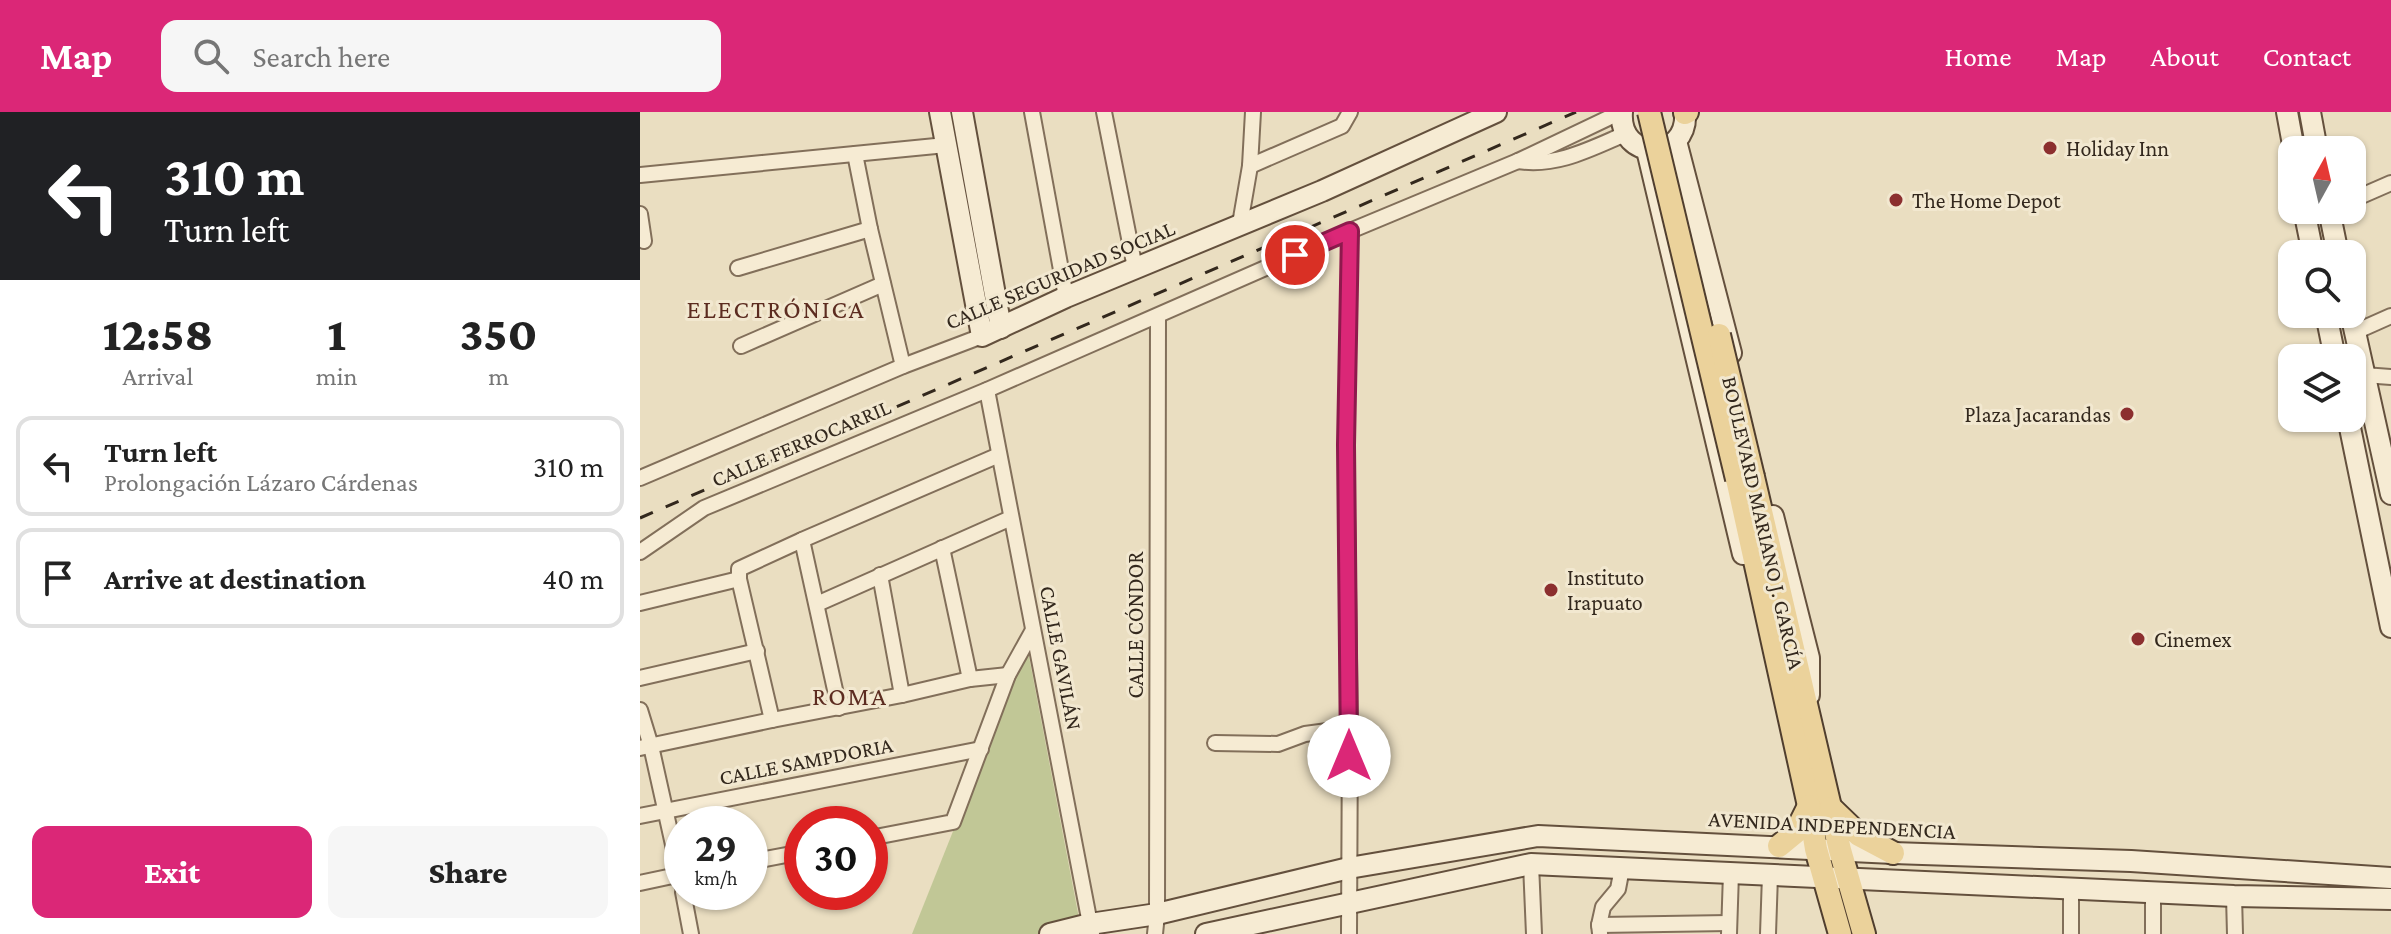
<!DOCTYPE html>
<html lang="en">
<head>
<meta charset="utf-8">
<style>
  body { margin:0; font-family:"Crimson Pro",serif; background:#f6f6f6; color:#222; height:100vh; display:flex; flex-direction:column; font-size:30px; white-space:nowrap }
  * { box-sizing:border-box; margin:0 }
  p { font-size:26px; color:#767676 }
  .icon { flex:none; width:44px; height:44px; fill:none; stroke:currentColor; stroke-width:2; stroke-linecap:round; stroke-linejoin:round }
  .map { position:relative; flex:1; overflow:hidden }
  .sheet { display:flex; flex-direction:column; background:#fff; width:640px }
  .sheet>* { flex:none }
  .guide { background:#202124; color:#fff; overflow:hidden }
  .needle { width:52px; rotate:8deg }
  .fabs { position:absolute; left:1638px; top:24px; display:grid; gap:16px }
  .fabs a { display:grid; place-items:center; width:88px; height:88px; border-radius:16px; background:#fff; box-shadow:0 2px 6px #0004; font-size:40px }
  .speed { position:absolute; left:24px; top:694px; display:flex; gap:16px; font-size:40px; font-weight:700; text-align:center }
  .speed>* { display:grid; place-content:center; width:104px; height:104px; border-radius:50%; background:#fff; box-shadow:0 2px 6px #0004; line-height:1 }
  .speed small { font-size:20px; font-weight:400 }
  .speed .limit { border:12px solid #d22; background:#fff; color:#111 }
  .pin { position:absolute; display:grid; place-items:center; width:68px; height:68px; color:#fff; margin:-34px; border:4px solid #fff; border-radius:50%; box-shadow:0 2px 8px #0007 }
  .me { position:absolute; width:88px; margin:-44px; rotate:0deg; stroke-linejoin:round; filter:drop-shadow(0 0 6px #0008) }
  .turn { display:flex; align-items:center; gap:28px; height:168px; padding:0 32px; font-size:36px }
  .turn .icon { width:104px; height:104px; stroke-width:2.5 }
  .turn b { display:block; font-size:56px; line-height:68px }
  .eta { display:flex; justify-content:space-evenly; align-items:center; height:136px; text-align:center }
  .eta b { font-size:48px; font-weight:800; line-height:56px }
  .button { display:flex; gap:16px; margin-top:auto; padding:16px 32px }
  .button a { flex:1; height:92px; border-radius:16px; background:#db2777; color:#fff; font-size:32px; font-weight:800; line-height:92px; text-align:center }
  .button a+a { background:#f6f6f6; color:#222 }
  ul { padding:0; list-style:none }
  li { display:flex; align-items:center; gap:24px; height:100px; margin:0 16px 12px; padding:0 16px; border:4px solid #e0e0e0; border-radius:16px }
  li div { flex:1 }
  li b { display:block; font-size:30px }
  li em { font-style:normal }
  header { display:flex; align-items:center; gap:48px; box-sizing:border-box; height:112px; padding:0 40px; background:#db2777; color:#fff }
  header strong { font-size:38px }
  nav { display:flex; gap:44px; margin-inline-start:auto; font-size:28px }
  .search { width:560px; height:72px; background:#f6f6f6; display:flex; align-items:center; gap:20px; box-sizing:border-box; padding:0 28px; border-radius:16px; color:#767676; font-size:30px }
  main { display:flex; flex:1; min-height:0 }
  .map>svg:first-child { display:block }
  .green { fill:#c1c796 }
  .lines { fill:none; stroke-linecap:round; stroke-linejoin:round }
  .street-casing { stroke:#826f5a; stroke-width:18 }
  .secondary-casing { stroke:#64503d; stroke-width:24 }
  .primary-casing { stroke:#503e2e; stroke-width:26 }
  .street { stroke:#f6ebd3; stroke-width:14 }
  .secondary { stroke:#f6ebd3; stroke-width:20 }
  .primary { stroke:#ebd29b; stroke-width:22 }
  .rail { stroke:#33281d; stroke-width:3; stroke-dasharray:14 14; stroke-linecap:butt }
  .primary-bridge-casing { stroke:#503e2e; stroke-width:26; stroke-linecap:butt }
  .primary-bridge { stroke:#ebd29b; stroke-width:22 }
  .route-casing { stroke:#8e194d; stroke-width:20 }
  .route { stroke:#db2777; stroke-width:14 }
  .poi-dot { fill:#8c2f2f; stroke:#f2e8d0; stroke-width:3 }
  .labels { text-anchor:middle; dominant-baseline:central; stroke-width:6; stroke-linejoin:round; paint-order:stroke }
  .poi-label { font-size:22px; fill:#33281d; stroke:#f2e8d0; text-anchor:start }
  .street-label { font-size:22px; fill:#33281d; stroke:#f2e8d0 }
  .quarter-label { font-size:26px; letter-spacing:2px; fill:#5c2c20; stroke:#f2e8d0 }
</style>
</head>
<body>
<header>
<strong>Map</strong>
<div class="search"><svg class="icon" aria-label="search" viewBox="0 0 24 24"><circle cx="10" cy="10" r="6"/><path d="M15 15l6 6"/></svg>Search here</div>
<nav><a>Home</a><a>Map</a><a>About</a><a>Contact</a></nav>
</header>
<main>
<section class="sheet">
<div class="guide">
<div class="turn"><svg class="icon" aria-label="left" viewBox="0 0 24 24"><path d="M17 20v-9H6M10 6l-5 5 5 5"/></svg><div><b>310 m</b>Turn left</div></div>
</div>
<div class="eta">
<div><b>12:58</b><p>Arrival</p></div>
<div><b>1</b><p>min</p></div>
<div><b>350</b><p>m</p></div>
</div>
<ul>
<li><svg class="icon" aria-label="left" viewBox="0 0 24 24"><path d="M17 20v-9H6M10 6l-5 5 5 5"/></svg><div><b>Turn left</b><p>Prolongación Lázaro Cárdenas</p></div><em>310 m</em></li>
<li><svg class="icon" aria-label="arrive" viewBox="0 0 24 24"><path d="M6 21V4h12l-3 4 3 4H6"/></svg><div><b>Arrive at destination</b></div><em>40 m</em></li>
</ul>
<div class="button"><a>Exit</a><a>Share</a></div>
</section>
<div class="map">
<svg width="1751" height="822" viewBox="0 0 1751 822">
  <rect width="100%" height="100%" fill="#eadec1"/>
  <polygon class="green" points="387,534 442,822 272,822"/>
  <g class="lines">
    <defs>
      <g id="street">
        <polyline points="392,0 426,185"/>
        <polyline points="464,0 495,156"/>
        <polyline points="215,42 230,117 263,254"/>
        <path d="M878 49C917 55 950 37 985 22"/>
        <polyline points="610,54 702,14 710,0"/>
        <polyline points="0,63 306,33"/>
        <polyline points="1712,88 1751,71"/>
        <polyline points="0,102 4,129"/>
        <polyline points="600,112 610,54 613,0"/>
        <polyline points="98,156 230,117"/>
        <polyline points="1715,220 1751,204"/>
        <polyline points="101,234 243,172"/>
        <polyline points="1724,263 1751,265"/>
        <polyline points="347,278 452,822"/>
        <polyline points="0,366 263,254 342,224"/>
        <polyline points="162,428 199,596"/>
        <polyline points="302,436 330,567"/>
        <polyline points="0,440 64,396 347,278 710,119 878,49 981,0"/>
        <polyline points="240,463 262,583"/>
        <polyline points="0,491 99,467"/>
        <polyline points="177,492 371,406"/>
        <polyline points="0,566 117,539"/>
        <polyline points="0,598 11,634 42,773"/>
        <polyline points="132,608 99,467 99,457 162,428 359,343"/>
        <polyline points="575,631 638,632 665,622 710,616"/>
        <polyline points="0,636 132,608 262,583 330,567 368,563"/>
        <polyline points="0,704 341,637"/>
        <polyline points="230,726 313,710 368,563 393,518"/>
        <polyline points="110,750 162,740"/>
        <polyline points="891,752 894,822"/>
        <polyline points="0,771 42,762"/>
        <polyline points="1431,777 1431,822"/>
        <polyline points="43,780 51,822"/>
        <polyline points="1594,784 1595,822"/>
        <polyline points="959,813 1089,811"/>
        <polyline points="960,821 959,813 963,795 978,777 982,756"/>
        <polyline points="515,822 517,802 518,204"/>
        <polyline points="709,822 710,616 706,333 710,119"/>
        <polyline points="1089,822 1091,761"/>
        <polyline points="1128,822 1130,763"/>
        <polyline points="1513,822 1513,780"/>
      </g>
      <g id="secondary">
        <polyline points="300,0 342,224 426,185 682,79 856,0"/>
        <polyline points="322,0 361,216"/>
        <path d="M982 0C978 50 1049 50 1045 0"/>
        <polyline points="1647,0 1654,38"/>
        <polyline points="1670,0 1677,38"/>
        <polyline points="1036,29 1091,241"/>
        <polyline points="1007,38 1103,442"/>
        <polyline points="1664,98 1673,142"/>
        <polyline points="1689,98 1698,142"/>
        <polyline points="1686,202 1695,246"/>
        <polyline points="1711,202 1751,382"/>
        <polyline points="1708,306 1751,515"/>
        <polyline points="1133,404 1169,546 1169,583"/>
        <polyline points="410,822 450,812 517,802 709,756 898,724 1253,741 1491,749 1751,766"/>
        <polyline points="566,822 891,752 1594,784 1751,787"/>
      </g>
      <g id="primary">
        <polyline points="1045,1 1047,0"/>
        <polyline points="1113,365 1200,738 1224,822"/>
        <polyline points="1097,367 1169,694 1176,737 1200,822"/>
        <polyline points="1191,696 1219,723 1253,741"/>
        <polyline points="1139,734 1156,720 1169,694"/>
      </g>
    </defs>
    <use href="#street" class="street-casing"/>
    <use href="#secondary" class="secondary-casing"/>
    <use href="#primary" class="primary-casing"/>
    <use href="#street" class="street"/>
    <use href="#secondary" class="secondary"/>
    <use href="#primary" class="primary"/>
    <polyline class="rail" points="0,406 936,0"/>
    <defs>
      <g id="primary-bridge">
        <polyline points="1009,0 1097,367"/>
        <polyline points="1079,223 1113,365"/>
      </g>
    </defs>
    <use href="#primary-bridge" class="primary-bridge-casing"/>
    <use href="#primary-bridge" class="primary-bridge"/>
  </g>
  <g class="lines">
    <defs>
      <polyline id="route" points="655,143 710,119 706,333 709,644"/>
    </defs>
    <use href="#route" class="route-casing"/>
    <use href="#route" class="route"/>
  </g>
  <g class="poi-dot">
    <circle cx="1410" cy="36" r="8"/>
    <circle cx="1256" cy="88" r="8"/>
    <circle cx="1487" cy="302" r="8"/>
    <circle cx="911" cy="478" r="8"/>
    <circle cx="1498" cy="527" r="8"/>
  </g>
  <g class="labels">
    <g class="poi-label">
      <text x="1426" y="36">Holiday Inn</text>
      <text x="1272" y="88">The Home Depot</text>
      <text x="1471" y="302" text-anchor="end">Plaza Jacarandas</text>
      <text x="927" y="465">Instituto<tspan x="927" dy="25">Irapuato</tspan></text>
      <text x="1514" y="527">Cinemex</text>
    </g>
    <g class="street-label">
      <text transform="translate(420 163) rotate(-23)">CALLE SEGURIDAD SOCIAL</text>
      <text transform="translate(161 331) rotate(-23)">CALLE FERROCARRIL</text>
      <text transform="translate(1123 411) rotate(77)">BOULEVARD MARIANO J. GARCÍA</text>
      <text transform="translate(495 513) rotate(-90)">CALLE CÓNDOR</text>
      <text transform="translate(421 546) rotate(79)">CALLE GAVILÁN</text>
      <text transform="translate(166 649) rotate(-11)">CALLE SAMPDORIA</text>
      <text transform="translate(1192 713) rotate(3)">AVENIDA INDEPENDENCIA</text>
    </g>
    <g class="quarter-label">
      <text x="136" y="197">ELECTRÓNICA</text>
      <text x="210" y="584">ROMA</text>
    </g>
  </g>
</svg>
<div class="fabs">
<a><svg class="needle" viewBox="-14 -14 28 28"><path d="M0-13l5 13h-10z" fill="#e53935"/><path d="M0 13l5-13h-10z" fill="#767676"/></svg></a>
<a><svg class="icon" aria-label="search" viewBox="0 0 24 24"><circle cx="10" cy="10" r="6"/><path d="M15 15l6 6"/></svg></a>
<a><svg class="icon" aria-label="layers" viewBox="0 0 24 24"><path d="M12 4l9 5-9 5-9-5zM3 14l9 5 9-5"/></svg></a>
</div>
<div class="speed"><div>29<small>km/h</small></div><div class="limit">30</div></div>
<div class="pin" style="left:655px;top:143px;background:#d93025"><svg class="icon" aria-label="arrive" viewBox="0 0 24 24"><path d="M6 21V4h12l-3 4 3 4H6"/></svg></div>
<svg class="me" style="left:709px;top:644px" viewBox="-20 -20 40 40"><circle r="19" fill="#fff"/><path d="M0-13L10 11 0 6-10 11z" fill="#db2777"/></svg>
</div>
</main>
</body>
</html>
